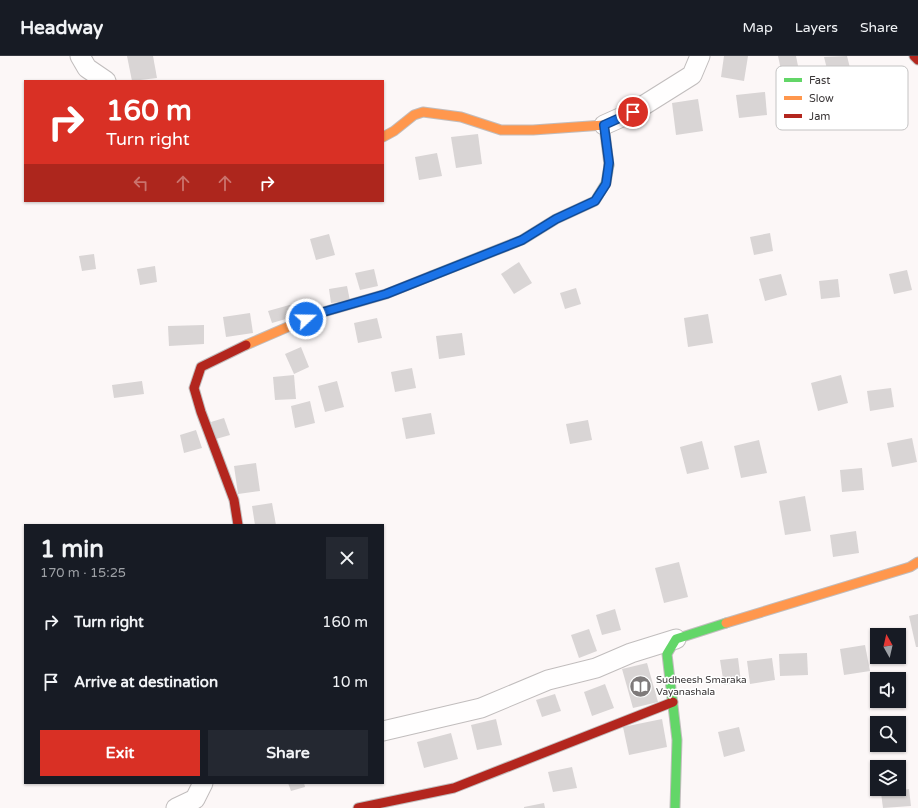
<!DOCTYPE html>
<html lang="en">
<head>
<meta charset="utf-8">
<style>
  body { margin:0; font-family:"Varela Round",sans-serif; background:#242831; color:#f1f3f6; height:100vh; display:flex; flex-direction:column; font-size:15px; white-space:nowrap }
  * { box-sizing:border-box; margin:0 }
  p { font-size:13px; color:#9ea1a6 }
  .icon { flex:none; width:22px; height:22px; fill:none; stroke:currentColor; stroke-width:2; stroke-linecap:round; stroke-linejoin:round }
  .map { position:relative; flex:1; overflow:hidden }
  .panel { position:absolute; left:24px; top:468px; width:360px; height:260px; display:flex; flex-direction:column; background:#171b24; border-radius:0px; box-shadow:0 1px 3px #0004 }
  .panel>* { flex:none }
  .banner { position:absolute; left:24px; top:24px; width:360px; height:122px; border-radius:0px; box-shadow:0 1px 3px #0004; background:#d93025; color:#fff; overflow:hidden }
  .needle { width:26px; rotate:352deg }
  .tools { position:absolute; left:870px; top:572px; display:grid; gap:8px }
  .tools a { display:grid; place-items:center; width:36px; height:36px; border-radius:0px; background:#171b24; box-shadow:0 1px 3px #0004; font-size:20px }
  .pin { position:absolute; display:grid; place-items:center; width:34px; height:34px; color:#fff; margin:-17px; border:2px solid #fff; border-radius:50%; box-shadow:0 1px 4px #0007 }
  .me { position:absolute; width:44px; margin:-22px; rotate:69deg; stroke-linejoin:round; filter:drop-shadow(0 0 3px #0008) }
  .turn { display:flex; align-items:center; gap:14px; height:84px; padding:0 16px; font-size:18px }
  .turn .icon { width:52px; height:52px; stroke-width:2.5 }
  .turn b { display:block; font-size:28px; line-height:34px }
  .lanes { display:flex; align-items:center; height:38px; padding:0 16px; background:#0003; justify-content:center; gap:20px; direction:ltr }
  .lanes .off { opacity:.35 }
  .round { display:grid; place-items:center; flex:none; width:42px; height:42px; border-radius:0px; background:#242831 }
  .summary { display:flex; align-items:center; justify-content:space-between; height:68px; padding:0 16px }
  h1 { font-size:24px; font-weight:800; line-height:30px }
  .action { display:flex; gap:8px; margin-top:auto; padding:8px 16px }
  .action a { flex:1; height:46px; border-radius:0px; background:#d93025; color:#fff; font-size:16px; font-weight:800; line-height:46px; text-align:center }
  .action a+a { background:#242831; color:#f1f3f6 }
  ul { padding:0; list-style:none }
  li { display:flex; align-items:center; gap:12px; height:60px; padding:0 16px }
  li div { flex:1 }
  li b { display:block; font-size:15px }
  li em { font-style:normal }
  header { display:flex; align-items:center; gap:24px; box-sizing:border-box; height:56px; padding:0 20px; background:#171b24; border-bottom:1px solid #363941 }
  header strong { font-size:19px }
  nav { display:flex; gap:22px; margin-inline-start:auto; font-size:14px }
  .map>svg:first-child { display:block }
  .building { fill:#d9d5d5 }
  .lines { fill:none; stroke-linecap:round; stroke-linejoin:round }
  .street-casing { stroke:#c1bdbd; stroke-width:21 }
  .fast-casing { stroke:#c1bdbd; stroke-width:11 }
  .slow-casing { stroke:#c1bdbd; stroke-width:11 }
  .jam-casing { stroke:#c1bdbd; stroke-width:11 }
  .street { stroke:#fffefe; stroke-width:19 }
  .fast { stroke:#63d668; stroke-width:9 }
  .slow { stroke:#ff974d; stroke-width:9 }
  .jam { stroke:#b3261e; stroke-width:9 }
  .route-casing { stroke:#114b97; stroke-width:10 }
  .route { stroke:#1a73e8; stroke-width:7 }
  .labels { text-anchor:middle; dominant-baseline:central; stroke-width:3; stroke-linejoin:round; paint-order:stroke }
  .poi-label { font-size:10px; fill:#3a3637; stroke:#fff; text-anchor:start }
  .key { fill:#fff; stroke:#c4c3c3; stroke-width:1 }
  .key-label { font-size:11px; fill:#3a3637 }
</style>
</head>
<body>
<header>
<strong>Headway</strong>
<nav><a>Map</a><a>Layers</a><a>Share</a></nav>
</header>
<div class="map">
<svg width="918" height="752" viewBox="0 0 918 752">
  <rect width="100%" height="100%" fill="#fcf7f7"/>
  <g class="building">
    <polygon points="127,0 153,0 157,22 132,25"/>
    <polygon points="724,0 748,0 744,25 721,21"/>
    <polygon points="778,0 796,0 798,10 781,14"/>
    <polygon points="847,0 852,20 830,25 824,1"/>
    <polygon points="765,36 767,59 739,62 736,39"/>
    <polygon points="698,43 703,75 676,79 672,47"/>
    <polygon points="478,78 482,108 456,112 451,81"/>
    <polygon points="437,97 442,120 419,124 415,101"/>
    <polygon points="770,177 773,195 754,199 750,181"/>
    <polygon points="329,178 335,199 316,204 310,183"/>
    <polygon points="94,198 96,213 82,215 79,200"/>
    <polygon points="519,206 532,227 514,238 501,218"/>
    <polygon points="155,210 157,226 140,229 137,213"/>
    <polygon points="374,213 378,230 360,234 355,217"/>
    <polygon points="907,214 912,234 894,238 889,218"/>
    <polygon points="781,218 787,239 765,245 759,223"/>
    <polygon points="838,223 840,241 821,243 819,225"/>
    <polygon points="347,230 350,245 331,247 329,233"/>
    <polygon points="576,232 581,248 565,253 560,237"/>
    <polygon points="293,248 296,260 272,267 268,255"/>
    <polygon points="250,257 253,277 226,281 223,261"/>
    <polygon points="708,258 713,287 688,291 684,262"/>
    <polygon points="377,262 382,282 358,287 354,267"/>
    <polygon points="204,269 204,288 169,290 168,270"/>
    <polygon points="462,277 465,299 439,303 436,280"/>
    <polygon points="301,291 309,311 294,318 285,298"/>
    <polygon points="412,312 416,332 395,336 391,316"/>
    <polygon points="294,319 296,343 275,344 273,321"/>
    <polygon points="841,319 848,347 818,355 811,327"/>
    <polygon points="142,325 144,338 114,342 112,329"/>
    <polygon points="337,325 344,351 325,356 318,330"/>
    <polygon points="891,332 894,351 870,355 867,335"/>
    <polygon points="310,345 315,367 295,372 291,350"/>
    <polygon points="431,357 435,378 406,383 402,362"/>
    <polygon points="224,362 230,379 216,383 211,366"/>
    <polygon points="588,364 592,384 570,388 566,368"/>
    <polygon points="196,374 202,392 184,397 180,379"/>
    <polygon points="912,382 917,406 892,411 887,387"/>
    <polygon points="759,384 767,417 741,422 734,390"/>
    <polygon points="702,385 709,413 687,418 680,391"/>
    <polygon points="256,407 260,435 238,438 234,410"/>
    <polygon points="862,412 864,434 842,436 840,414"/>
    <polygon points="805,440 811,475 785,479 779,445"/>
    <polygon points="272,447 276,469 255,469 252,450"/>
    <polygon points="856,475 859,497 833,501 830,479"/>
    <polygon points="679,506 688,541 664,547 655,512"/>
    <polygon points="615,553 621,574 602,579 596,559"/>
    <polygon points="918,558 918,591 916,591 909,560"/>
    <polygon points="589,573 597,595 579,602 571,579"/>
    <polygon points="865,589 870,615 844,619 840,593"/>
    <polygon points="807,597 808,619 780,620 779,598"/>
    <polygon points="738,602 741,626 724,629 720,604"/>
    <polygon points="772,602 775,624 750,628 747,605"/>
    <polygon points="647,607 658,646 633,652 622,613"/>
    <polygon points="605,628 614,652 592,660 584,636"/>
    <polygon points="555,638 561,655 542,661 536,644"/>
    <polygon points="496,663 502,689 477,694 471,669"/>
    <polygon points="662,663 667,691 629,699 623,671"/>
    <polygon points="739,671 745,695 724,701 718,676"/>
    <polygon points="451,677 458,703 424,712 417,686"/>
    <polygon points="572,711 577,732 553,736 548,716"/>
    <polygon points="288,727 304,727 305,731 291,735"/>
    <polygon points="909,733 911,750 883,752 881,737"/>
    <polygon points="544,747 545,752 524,752 524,751"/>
  </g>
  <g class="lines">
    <defs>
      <g id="street">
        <polyline points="80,0 87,12 106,25"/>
        <polyline points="604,69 633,56 692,19 700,0"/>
        <polyline points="383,675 481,652 548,624 596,612 631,597 676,583"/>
        <polyline points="176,752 195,743 203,727"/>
      </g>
      <g id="fast">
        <polyline points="431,220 522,184 556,163 595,145 606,127 609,109"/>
        <polyline points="675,752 677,684 667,598 676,583 726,567"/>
      </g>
      <g id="slow">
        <polyline points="383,81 394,75 414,59 423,56 461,61 501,74 533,74 604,69 609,109"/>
        <polyline points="246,289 320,257 386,238 431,220"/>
        <polyline points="726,567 910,511 918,506"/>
      </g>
      <g id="jam">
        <polyline points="914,0 918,4"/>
        <polyline points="238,469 234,444 201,356 194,332 201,311 246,289"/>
        <polyline points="358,752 454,732 673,646"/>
      </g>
    </defs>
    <use href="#street" class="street-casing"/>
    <use href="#fast" class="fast-casing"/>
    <use href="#slow" class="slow-casing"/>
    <use href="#jam" class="jam-casing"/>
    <use href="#street" class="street"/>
    <use href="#fast" class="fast"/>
    <use href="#slow" class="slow"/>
    <use href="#jam" class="jam"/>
  </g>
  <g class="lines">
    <defs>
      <polyline id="route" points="306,263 320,257 386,238 522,184 556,163 595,145 606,128 609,107 604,69 633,56"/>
    </defs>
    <use href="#route" class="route-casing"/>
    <use href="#route" class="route"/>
  </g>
  <defs>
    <symbol id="library-disc" viewBox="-11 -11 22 22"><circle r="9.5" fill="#7e7a7a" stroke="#fff"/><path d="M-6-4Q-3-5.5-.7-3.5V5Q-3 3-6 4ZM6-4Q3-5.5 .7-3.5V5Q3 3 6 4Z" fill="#fff"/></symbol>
  </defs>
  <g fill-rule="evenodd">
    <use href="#library-disc" x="628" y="618" width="25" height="25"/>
  </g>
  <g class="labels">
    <g class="poi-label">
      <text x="656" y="624">Sudheesh Smaraka<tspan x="656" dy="12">Vayanashala</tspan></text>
    </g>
  </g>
  <rect x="776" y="10" width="132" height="64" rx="6" class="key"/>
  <rect x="784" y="22" width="18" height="4" fill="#63d668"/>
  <rect x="784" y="40" width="18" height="4" fill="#ff974d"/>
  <rect x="784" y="58" width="18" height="4" fill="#b3261e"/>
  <g class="key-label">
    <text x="809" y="28">Fast</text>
    <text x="809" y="46">Slow</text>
    <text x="809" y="64">Jam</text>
  </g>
</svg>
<div class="tools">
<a><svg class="needle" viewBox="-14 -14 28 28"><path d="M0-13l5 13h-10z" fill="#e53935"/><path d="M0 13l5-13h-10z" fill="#9ea1a6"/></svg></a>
<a><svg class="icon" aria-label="sound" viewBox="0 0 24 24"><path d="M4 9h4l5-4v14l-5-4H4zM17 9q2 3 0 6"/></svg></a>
<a><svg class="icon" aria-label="search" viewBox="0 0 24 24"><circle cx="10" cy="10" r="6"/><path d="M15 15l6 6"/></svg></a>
<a><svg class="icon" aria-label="layers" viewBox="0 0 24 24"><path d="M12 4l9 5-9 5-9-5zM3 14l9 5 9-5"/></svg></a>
</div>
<div class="pin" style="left:633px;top:56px;background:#d93025"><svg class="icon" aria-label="arrive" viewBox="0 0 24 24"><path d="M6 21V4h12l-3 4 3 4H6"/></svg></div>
<svg class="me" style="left:306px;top:263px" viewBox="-20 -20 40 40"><circle r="17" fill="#1a73e8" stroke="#fff" stroke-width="3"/><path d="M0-11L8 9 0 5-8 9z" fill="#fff"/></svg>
<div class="banner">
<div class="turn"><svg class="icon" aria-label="right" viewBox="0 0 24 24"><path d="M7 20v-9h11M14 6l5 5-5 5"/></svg><div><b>160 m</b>Turn right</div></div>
<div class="lanes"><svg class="icon off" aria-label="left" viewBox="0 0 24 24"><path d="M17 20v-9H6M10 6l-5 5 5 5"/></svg><svg class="icon off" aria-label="ahead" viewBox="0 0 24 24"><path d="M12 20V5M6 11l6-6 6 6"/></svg><svg class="icon off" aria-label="ahead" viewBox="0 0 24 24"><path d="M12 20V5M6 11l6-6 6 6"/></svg><svg class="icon" aria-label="right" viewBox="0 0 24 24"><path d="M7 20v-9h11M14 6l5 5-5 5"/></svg></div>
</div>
<section class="panel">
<div class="summary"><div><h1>1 min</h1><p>170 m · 15:25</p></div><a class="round"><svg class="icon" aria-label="close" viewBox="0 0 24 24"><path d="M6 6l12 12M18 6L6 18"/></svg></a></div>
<ul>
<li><svg class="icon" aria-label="right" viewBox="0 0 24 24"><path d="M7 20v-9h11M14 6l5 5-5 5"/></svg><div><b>Turn right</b></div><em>160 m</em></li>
<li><svg class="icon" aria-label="arrive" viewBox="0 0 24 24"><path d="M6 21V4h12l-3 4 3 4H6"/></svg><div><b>Arrive at destination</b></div><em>10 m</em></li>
</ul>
<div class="action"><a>Exit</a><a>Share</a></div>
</section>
</div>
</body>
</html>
